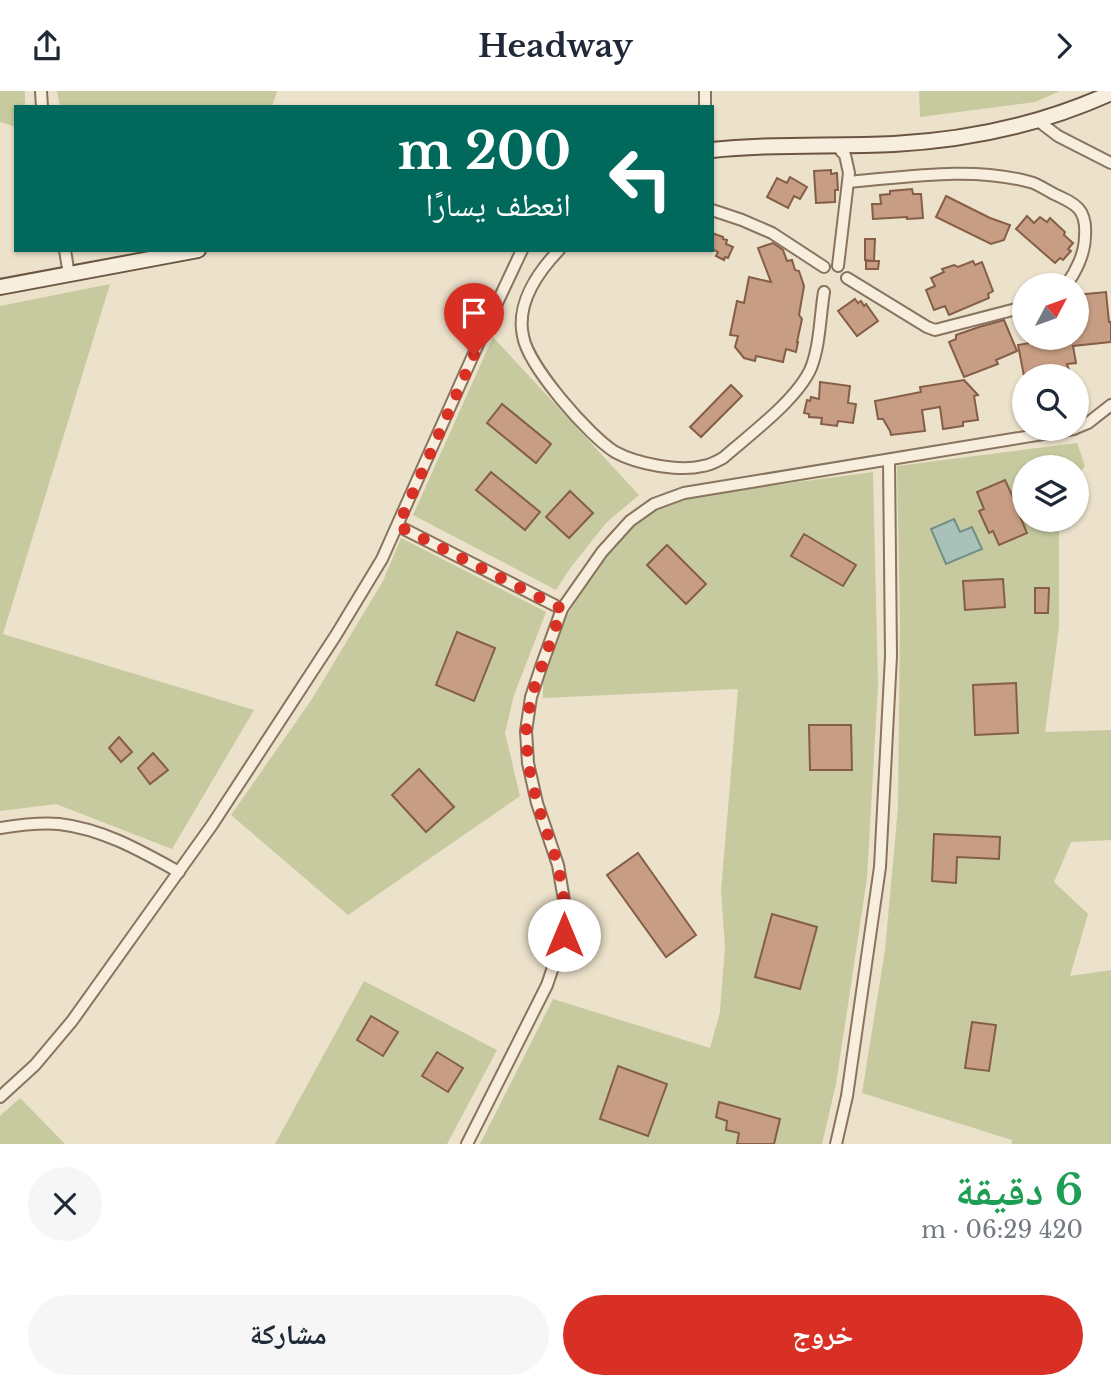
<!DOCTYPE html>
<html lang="ar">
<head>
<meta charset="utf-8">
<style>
  body { margin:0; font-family:"Libre Baskerville","Noto Naskh Arabic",serif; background:#f6f6f7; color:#1f2937; direction:rtl; height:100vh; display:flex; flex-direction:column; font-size:26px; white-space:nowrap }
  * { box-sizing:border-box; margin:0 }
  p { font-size:23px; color:#747a83 }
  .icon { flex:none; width:38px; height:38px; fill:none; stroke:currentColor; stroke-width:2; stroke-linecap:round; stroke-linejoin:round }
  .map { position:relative; height:1053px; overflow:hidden; direction:ltr }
  .details { display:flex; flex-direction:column; background:#fff; flex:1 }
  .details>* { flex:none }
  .top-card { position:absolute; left:14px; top:14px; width:700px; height:147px; border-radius:0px; box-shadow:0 2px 5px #0004; direction:rtl; background:#00695c; color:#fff; overflow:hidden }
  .needle { width:46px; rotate:49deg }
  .fabs { position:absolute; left:1012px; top:182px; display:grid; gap:14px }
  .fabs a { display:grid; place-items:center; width:77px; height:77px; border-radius:50%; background:#fff; box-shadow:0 2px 5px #0004; font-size:35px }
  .pin { position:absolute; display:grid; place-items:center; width:60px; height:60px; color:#fff; margin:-72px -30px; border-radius:50% 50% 50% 0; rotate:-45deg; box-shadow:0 0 7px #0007 }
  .pin .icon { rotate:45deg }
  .me { position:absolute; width:77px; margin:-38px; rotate:0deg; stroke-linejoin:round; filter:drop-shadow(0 0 5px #0008) }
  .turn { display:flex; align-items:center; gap:24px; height:147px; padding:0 28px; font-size:32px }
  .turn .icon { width:91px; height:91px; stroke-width:2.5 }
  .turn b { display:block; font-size:49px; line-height:60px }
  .round { display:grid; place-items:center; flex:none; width:74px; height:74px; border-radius:37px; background:#f6f6f7 }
  .summary { display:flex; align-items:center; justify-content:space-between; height:119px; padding:0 28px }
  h1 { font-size:42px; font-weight:700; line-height:52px; color:#1e9e55 }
  .button { display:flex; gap:14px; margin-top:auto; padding:14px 28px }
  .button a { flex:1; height:80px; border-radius:42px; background:#d93025; color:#fff; font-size:28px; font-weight:700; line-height:80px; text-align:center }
  .button a+a { background:#f6f6f7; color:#1f2937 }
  header { display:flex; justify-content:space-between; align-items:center; height:91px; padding:0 28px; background:#fff; font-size:32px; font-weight:700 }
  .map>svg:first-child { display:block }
  .green { fill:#c6ca9e }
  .water { fill:#aac1b9; stroke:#718f87; stroke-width:2 }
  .building { fill:#c79d83; stroke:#855e47; stroke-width:2 }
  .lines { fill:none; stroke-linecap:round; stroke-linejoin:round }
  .street-casing { stroke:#88745f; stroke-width:14 }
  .secondary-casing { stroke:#6a5542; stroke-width:18 }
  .street { stroke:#f7eedd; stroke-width:10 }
  .secondary { stroke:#f7eedd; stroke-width:14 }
  .route { stroke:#d93025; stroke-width:12; stroke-dasharray:0 21.6 }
</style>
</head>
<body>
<header><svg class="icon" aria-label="forward" viewBox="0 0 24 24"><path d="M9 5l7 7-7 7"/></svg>Headway<svg class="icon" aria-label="share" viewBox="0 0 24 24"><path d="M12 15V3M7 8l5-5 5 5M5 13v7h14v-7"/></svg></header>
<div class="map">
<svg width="1111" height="1053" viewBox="0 0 1111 1053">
  <rect width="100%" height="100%" fill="#ece1ca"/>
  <g class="green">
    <polygon points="0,0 25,0 25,16 16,16 16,36 0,31"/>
    <polygon points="57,0 277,0 272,16 60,16"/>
    <polygon points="919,0 1060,0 1035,11 920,26"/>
    <polygon points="110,193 3,543 254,619 172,758 56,713 0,720 0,215"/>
    <polygon points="493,246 639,404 606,432 571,476 556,499 413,424"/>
    <polygon points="1077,352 1085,375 1076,387 1076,376 1024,376 1024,429 1059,429 1059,536 1045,641 1111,639 1111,749 1071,751 1054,791 1088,823 1070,885 1111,879 1111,1053 1012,1053 1012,1049 862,1002 885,859 898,717 900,529 897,375"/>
    <polygon points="873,381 878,595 867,787 836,993 822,1053 480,1053 553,908 710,957 720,921 725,856 721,800 738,598 543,607 543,589 565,528 591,486 630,437 660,414 707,403"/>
    <polygon points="401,447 546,521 514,604 505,642 520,705 348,824 231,724 312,608 383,490"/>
    <polygon points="364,890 497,959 447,1053 275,1053"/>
    <polygon points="20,1007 65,1053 0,1053 0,1025"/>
  </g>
  <polygon class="water" points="954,428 960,441 972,436 982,458 946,473 931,438"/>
  <g class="building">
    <polygon points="831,79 831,83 837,82 838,99 835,99 835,111 816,112 814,80"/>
    <polygon points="790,86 807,96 800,108 794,105 788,117 767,106 777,87 787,92"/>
    <polygon points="912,98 913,103 921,103 923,127 907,128 907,126 873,128 872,113 881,113 880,104 890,103 890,100"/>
    <polygon points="946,105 990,127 1010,134 1004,149 991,153 936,126"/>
    <polygon points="1027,125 1034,132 1040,126 1047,131 1050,127 1065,141 1064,144 1073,152 1068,158 1071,160 1063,169 1060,167 1055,172 1016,138"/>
    <polygon points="712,142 723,146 723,148 727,149 726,153 733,156 728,167 725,166 724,169 716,165 718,161 712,158"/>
    <polygon points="865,148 875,148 874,170 865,169"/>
    <polygon points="773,152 783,159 787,170 792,169 795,179 799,180 804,195 799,224 802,228 797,251 798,251 796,261 786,258 783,271 756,265 755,270 744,267 735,256 738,245 730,244 737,210 744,212 749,186 771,191 758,157"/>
    <polygon points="866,170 879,170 878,178 866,178"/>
    <polygon points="973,170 975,174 982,171 993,200 988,203 989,207 949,224 945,215 934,219 926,199 935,195 931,187 944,181 942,178 954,174 958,176"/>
    <polygon points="1106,201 1109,231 1111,231 1111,251 1073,255 1076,272 1067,273 1069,279 1055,282 1056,285 1031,285 1030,284 1024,285 1018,254 1058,247 1076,247 1076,204"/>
    <polygon points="855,208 858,212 861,210 864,215 866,213 878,230 857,245 838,220"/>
    <polygon points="1004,229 1017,260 996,269 998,273 964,286 949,251 956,248 956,244 979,236"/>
    <polygon points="964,289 978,304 974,305 978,329 963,331 963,335 943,338 940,316 922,319 925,340 891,344 890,340 883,328 878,328 875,310 921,301 920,296"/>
    <polygon points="820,291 850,295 848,312 856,313 853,332 838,330 837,335 821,333 822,327 809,326 809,323 804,322 807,309 810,310 811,306 819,308"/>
    <polygon points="731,294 742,305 701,346 690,336"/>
    <polygon points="502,313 551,353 536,372 487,332"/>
    <polygon points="491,381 540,421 525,439 476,399"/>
    <polygon points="1005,389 1017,415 1021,414 1024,421 1024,424 1020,425 1027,442 999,454 993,440 989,442 979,420 984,418 977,401"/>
    <polygon points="570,400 593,422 569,447 546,426"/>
    <polygon points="804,443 856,474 843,495 791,465"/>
    <polygon points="667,454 706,493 686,513 647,474"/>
    <polygon points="1003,488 1005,516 965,519 963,490"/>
    <polygon points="1035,497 1049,497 1048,522 1035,522"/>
    <polygon points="457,541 495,557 474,610 436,594"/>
    <polygon points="1016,592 1018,642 975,644 973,594"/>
    <polygon points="809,634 851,634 852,679 810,679"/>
    <polygon points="119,646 132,661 121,671 109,657"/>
    <polygon points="153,662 168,679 150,693 138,677"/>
    <polygon points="419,678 454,716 426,741 392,704"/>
    <polygon points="934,743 1000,746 999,768 957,766 956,792 932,790"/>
    <polygon points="638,762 696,844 666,866 607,784"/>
    <polygon points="772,823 817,836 800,898 755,886"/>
    <polygon points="371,925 398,941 383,965 357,949"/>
    <polygon points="972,931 996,934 989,980 965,977"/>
    <polygon points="437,961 463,977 448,1001 422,985"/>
    <polygon points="618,975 667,993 648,1045 600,1028"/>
    <polygon points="719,1011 780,1028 774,1053 737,1053 739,1042 726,1039 727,1030 716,1026"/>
  </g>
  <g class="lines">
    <defs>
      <g id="street">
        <polyline points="41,0 42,16"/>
        <polyline points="705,0 705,16"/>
        <polyline points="1037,29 1058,45 1111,72"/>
        <path d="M848 91C907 86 972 75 1030 91 1038 93 1046 99 1054 103 1076 113 1087 118 1085 145 1085 162 1076 181 1066 194"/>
        <polyline points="712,119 742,129 772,142 824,176"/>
        <polyline points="65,159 69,184"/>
        <path d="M559 159C538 181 516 213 523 245 528 275 589 345 615 361 637 373 679 381 703 375 711 374 717 370 723 367 749 344 797 309 811 277 820 254 820 225 824 201"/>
        <polyline points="838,175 849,82 845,64 841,60 840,54"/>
        <polyline points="847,187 927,236 935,239 1024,216"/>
        <polyline points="1076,337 1088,332 1111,314"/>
        <polyline points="398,435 562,518"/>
        <path d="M0 737C19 734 40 731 59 733 103 738 141 760 179 781"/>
        <polyline points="0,1006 35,974 72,930 212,734 336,544 382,468 483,242 522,159"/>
        <polyline points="467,1053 547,894 564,844 564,809 558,774 537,712 528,672 526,640 531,606 541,576 562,518 602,461 630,430 654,413 684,402 1074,338"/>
        <polyline points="836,1053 847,1005 880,776 891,565 889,369"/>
      </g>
      <g id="secondary">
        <path d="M712 59C773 52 833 56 894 53 968 49 1043 33 1111 2"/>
        <polyline points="0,196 198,159"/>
      </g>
    </defs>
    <use href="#street" class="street-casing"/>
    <use href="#secondary" class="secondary-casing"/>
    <use href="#street" class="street"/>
    <use href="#secondary" class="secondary"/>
  </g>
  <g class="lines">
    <polyline class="route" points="474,264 398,435 562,518 531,606 526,640 528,672 537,712 558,774 564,809 564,844"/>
  </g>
</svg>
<div class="fabs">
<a><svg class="needle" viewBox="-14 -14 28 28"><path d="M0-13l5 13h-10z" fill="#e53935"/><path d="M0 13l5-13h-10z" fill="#747a83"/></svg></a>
<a><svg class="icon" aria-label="search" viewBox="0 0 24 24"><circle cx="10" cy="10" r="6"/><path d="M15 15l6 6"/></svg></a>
<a><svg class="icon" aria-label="layers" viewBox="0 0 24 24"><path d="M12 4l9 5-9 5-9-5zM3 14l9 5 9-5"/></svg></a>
</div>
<div class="pin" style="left:474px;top:264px;background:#d93025"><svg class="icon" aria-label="arrive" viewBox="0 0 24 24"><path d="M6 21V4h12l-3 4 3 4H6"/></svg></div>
<svg class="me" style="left:564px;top:844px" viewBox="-20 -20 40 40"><circle r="19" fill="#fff"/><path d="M0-13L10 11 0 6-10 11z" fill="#d93025"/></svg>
<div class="top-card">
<div class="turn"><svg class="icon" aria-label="left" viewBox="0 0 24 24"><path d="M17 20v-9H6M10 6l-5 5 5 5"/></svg><div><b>200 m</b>انعطف يسارًا</div></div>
</div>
</div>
<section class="details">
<div class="summary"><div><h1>6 دقيقة</h1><p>420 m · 06:29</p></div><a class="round"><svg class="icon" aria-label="close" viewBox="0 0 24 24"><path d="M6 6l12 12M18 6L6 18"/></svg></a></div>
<div class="button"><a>خروج</a><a>مشاركة</a></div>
</section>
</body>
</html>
